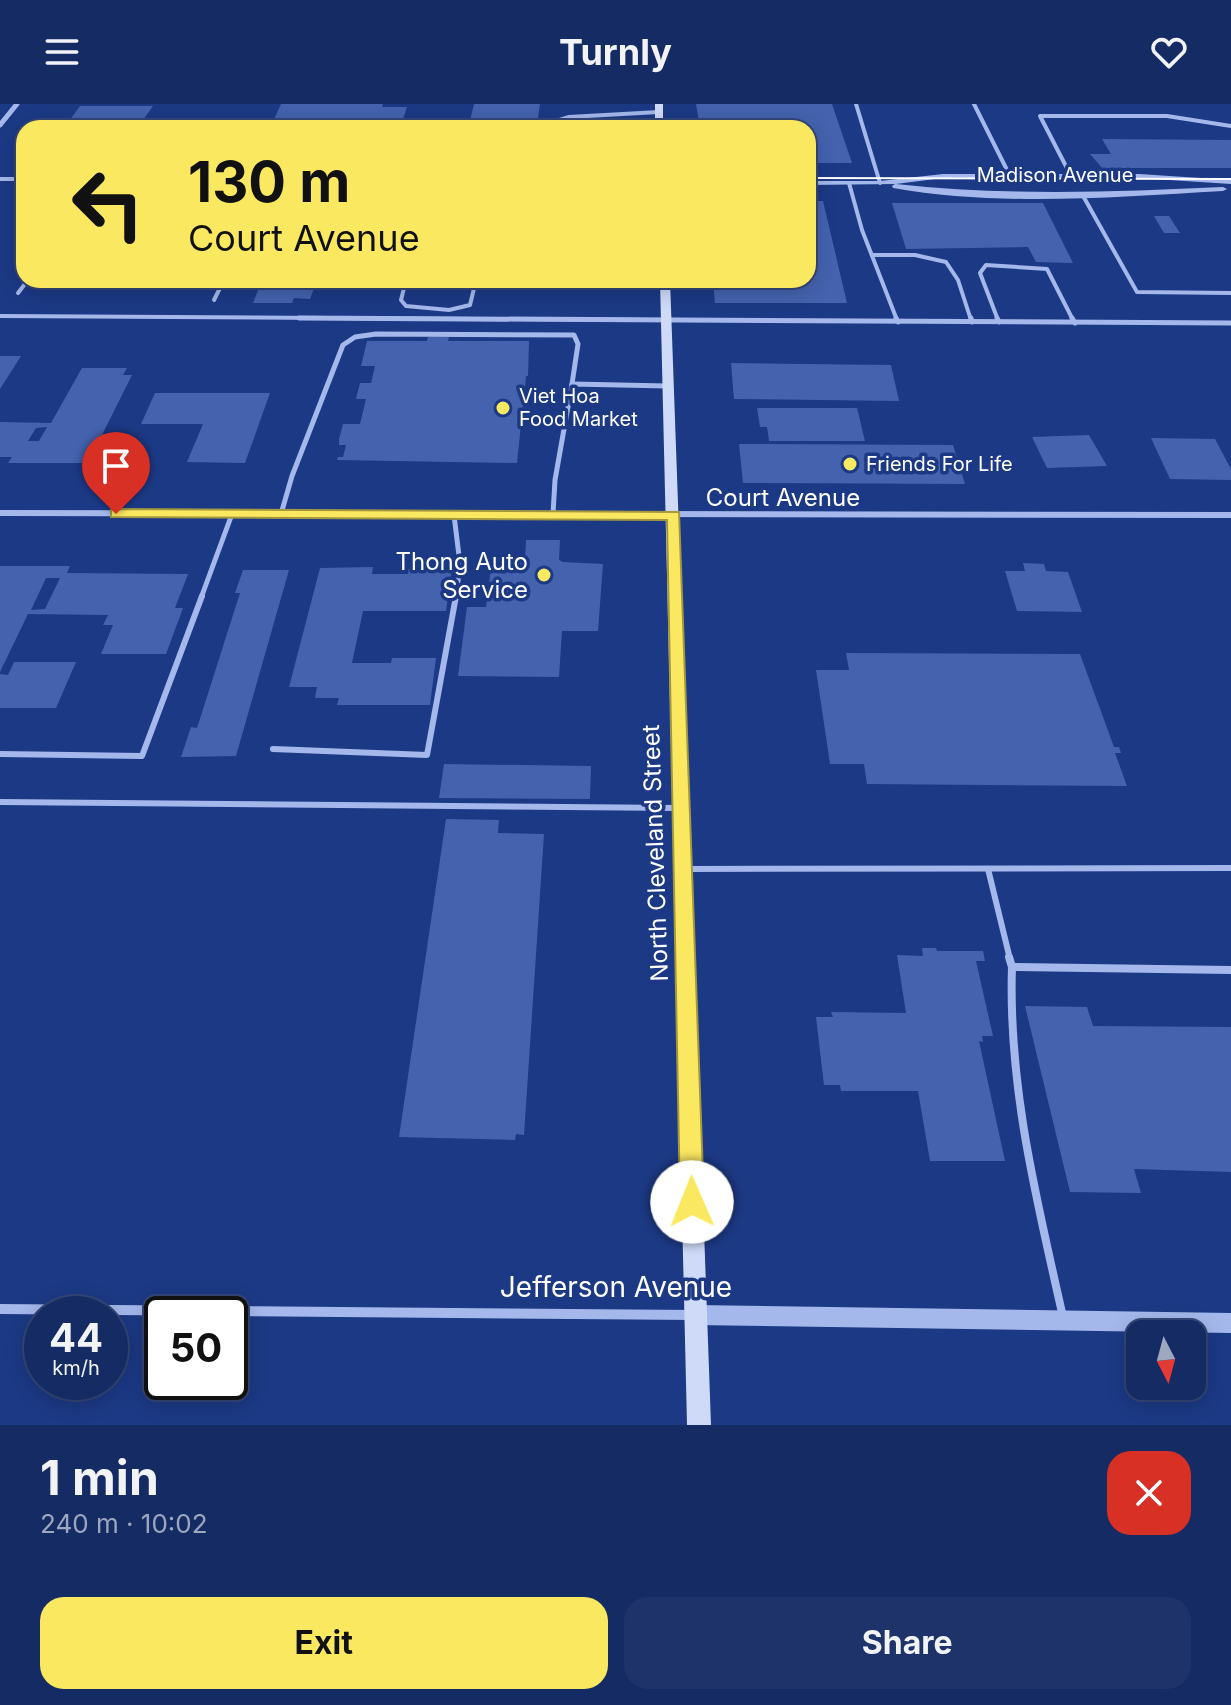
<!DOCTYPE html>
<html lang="en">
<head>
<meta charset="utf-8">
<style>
  body { margin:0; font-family:Inter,sans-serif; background:#1e336a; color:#f1f3f6; height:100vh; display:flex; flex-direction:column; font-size:30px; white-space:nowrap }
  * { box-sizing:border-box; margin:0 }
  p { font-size:26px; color:#9da7bf }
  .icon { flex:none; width:44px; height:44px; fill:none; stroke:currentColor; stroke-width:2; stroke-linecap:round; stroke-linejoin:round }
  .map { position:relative; height:1321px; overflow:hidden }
  .sheet { display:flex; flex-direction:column; background:#152b64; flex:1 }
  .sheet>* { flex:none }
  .guide { position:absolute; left:16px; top:16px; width:800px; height:168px; border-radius:24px; box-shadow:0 4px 20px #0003,0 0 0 2px #344778; background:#fbe861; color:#111; overflow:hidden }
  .needle { width:52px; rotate:174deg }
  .controls { position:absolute; left:1126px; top:1216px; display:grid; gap:16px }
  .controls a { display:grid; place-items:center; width:80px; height:80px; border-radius:16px; background:#152b64; box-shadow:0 4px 20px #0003,0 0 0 2px #344778; font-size:40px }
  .speed { position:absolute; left:24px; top:1192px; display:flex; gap:16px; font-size:40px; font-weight:700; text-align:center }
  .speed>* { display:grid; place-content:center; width:104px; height:104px; border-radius:50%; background:#152b64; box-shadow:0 4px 20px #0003,0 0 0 2px #344778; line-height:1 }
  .speed small { font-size:20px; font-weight:400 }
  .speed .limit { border:4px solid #111; border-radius:12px; background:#fff; color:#111 }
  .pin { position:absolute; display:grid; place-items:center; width:68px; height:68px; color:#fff; margin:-82px -34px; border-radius:50% 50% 50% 0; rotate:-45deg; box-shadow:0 0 8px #0007 }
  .pin .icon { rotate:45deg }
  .me { position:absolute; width:88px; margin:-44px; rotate:359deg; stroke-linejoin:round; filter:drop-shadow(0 0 6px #0008) }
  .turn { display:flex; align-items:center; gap:28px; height:168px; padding:0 40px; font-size:36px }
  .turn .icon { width:104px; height:104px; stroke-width:2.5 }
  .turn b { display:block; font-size:56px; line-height:68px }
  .round { display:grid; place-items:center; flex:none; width:84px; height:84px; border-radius:24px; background:#1e336a }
  .headline { display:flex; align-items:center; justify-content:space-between; height:136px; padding:0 40px }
  h1 { font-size:48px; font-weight:700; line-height:60px }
  .button { display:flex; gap:16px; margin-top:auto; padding:16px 40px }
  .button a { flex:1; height:92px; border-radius:24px; background:#fbe861; color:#111; font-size:32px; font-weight:700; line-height:92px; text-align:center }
  .button a+a { background:#1e336a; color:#f1f3f6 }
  header { display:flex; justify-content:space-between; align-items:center; height:104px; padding:0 40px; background:#152b64; font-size:36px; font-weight:700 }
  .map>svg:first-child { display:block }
  .building { fill:#4462ae; fill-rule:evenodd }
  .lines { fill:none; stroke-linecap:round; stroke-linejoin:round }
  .service-far3 { stroke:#a4b8eb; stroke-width:4 }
  .service-far2 { stroke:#a4b8eb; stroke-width:5 }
  .service-far1 { stroke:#a4b8eb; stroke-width:6 }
  .service { stroke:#a4b8eb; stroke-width:8 }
  .minor-far2 { stroke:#a4b8eb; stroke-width:5 }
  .minor-far1 { stroke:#a4b8eb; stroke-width:6 }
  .minor { stroke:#a4b8eb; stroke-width:10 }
  .tertiary { fill:#a4b8eb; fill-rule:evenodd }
  .secondary { fill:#cfdaf8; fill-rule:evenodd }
  .tram { stroke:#fff; stroke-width:2 }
  .route { fill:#fbe861; stroke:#a3973f; stroke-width:2 }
  .poi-dot { fill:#fbe861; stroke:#1c3985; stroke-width:3 }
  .labels { text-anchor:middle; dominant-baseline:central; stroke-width:7; stroke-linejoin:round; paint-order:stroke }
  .far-street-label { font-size:20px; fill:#fff; stroke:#1c3985 }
  .far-poi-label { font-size:20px; fill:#fff; stroke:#1c3985; text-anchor:start }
  .street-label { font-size:24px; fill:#fff; stroke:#1c3985 }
  .poi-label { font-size:24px; fill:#fff; stroke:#1c3985; text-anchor:end }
  .near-street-label { font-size:28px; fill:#fff; stroke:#1c3985 }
</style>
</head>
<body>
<header><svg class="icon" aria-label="menu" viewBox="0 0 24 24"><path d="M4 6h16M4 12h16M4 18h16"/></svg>Turnly<svg class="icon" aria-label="heart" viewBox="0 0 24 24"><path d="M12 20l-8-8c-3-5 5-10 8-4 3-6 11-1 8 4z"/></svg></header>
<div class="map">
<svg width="1231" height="1321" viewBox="0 0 1231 1321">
  <rect width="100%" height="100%" fill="#1c3985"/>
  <g class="building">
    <polygon points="281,0 383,0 382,3 407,3 403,15 378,15 375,24 270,24"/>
    <polygon points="474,0 540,0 538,14 519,21 469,21"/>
    <polygon points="696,0 832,0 852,59 808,59 808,24 700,24"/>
    <polygon points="80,2 153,2 143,16 222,16 218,24 64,24"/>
    <polygon points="1102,35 1231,36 1231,64 1102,64 1090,50 1111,50"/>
    <polygon points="808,97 823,97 847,199 715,199 713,176 808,176"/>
    <polygon points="892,99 1043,99 1073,159 1036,158 1028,143 906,145"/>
    <polygon points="1154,112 1169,112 1180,129 1164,129"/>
    <polygon points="79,176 134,176 131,180 105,181 77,180"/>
    <polygon points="262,176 317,176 310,195 294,194 292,199 253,199"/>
    <polygon points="428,233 449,233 448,237 529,237 528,272 526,272 517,359 337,356 338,353 343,353 346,341 339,341 339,335 343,320 360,320 366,295 356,295 360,279 371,279 375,262 361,262 367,237 427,237"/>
    <polygon points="0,252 21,252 0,285"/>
    <polygon points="731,259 891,261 899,297 734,295"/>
    <path d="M82 264H127L123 271H132L88 359H8L12 353H0V318L51 319ZM47 323 39 337H28L36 324Z"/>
    <polygon points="155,289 270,289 245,359 187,358 203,320 141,320"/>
    <polygon points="757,304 857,304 865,337 769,337 767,323 760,323"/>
    <polygon points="1089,331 1107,362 1047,364 1032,333"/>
    <polygon points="1151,334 1215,335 1231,365 1231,376 1170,375"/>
    <polygon points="739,340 953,341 965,380 743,379"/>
    <polygon points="526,436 560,436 559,456 563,458 603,460 598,527 562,527 559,573 458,572 467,503 486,503 492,456 525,456"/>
    <polygon points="1023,459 1044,460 1046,467 1068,468 1082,508 1017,507 1005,467 1025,467"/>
    <path d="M0 462H70L67 469 188 470 175 504H183L166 550H101L113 521H103L108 511 28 510 0 568ZM46 474H60L45 505 31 506Z"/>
    <polygon points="373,463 372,470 408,470 409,464 452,464 446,507 363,507 352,559 391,559 392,554 436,554 430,601 337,601 339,594 315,594 317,583 289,583 320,464"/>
    <polygon points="243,466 289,466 236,652 181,653 191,623 197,624 240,489 235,489"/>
    <polygon points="846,549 1080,550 1114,643 1119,643 1121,649 1115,649 1127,682 867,680 864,660 830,660 816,566 849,566"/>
    <polygon points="14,558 76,558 56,604 0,604 0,570 8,571"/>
    <polygon points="444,660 591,662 590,695 439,694"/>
    <polygon points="446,715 499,716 498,729 544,730 524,1031 516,1030 515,1036 399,1033"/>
    <polygon points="922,844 936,844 937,847 983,847 985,857 976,857 993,932 982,932 983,938 979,937 1005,1057 930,1057 918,987 841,987 840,981 824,981 816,913 833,913 831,908 906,909 897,851 923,852"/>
    <polygon points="1025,902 1087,903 1093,922 1231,923 1231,1068 1134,1065 1141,1089 1070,1088"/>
  </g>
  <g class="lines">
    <g class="service-far3">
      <polyline points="856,0 880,79"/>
      <polyline points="974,0 1010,72"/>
      <polyline points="534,24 569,13 659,8"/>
      <polyline points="1071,72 1040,12 1167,12 1231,22"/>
      <polyline points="849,79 862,126 897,216"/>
      <polyline points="1082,90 1137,188 1231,189"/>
      <polyline points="872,151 915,151 946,158 958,176 971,216"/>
      <polyline points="406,176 401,196 406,202 449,206 470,201 476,176"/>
      <polyline points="18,189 28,176"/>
      <polyline points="214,196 224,176"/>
      <polyline points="0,212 651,216"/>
      <polyline points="998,216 980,169 986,161 1047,165 1073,216"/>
    </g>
    <g class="service-far2">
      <polyline points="299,214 1231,219"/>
      <polyline points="896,214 898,218"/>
      <polyline points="971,214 972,218"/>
      <polyline points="997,214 999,218"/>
      <polyline points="1072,214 1075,219"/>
      <polyline points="281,410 292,372 343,241 355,233 376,230 574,231 578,240 572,280"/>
      <polyline points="553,410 555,376 572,280 667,282"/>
      <polyline points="454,411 460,460 456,494"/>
      <polyline points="201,494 232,410"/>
    </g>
    <g class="service-far1">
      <polyline points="273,645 427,651 456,492"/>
      <polyline points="0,650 142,652 202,492"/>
      <polyline points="0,698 678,704"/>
      <polyline points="686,765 1231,764"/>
      <polyline points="988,765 1010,855"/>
    </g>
    <g class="service">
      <polyline points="1009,853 1012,863 1231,866"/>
      <path d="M1012 863C1008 983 1037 1097 1063 1213"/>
    </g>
    <polyline class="minor-far2" points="0,21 17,0"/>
    <polyline class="minor-far1" points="0,409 1231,411"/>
    <polyline class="minor" points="0,1205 695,1211"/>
    <g class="tertiary">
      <path d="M943 70H1139L1231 76V80L1139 74H943L896 80C1005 92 1114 88 1223 83L1227 85 1223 87C1115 93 1001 103 893 84L892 82 895 80 808 81V77H880Z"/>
      <rect x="0" y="73" width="24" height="4"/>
      <polygon points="695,1201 1231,1209 1231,1229 695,1221 688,1218 685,1211 688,1204"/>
    </g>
    <g class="secondary">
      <rect x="655" y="0" width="8" height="24"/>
      <polygon points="660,176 670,176 711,1321 687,1321"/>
    </g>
    <polyline class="tram" points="808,74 1231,75"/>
  </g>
  <polygon class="route" points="116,405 679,408 704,1098 701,1106 692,1110 684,1106 680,1098 667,416 111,413 111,406"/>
  <g class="poi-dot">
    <circle cx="503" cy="304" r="8"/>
    <circle cx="850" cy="360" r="8"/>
    <circle cx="544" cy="471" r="8"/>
  </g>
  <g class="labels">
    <g class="far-street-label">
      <text x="1055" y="71">Madison Avenue</text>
    </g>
    <g class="far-poi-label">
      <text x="519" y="292">Viet Hoa<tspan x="519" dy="23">Food Market</tspan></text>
      <text x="866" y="360">Friends For Life</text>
    </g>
    <g class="street-label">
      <text x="783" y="393">Court Avenue</text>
      <text transform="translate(655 749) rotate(-92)">North Cleveland Street</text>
    </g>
    <g class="poi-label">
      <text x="528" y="457">Thong Auto<tspan x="528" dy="28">Service</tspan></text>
    </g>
    <g class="near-street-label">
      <text x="616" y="1183">Jefferson Avenue</text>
    </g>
  </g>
</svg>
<div class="controls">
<a><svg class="needle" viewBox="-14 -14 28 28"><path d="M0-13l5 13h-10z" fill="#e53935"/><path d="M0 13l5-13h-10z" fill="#9da7bf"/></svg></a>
</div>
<div class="speed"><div>44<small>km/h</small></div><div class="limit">50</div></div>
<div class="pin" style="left:116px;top:410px;background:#d93025"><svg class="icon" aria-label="arrive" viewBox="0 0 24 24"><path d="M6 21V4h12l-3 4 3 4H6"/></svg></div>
<svg class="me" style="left:692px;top:1098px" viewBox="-20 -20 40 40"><circle r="19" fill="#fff"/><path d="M0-13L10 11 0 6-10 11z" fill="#fbe861"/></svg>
<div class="guide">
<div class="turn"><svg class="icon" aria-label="left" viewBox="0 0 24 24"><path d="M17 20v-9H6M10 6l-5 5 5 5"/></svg><div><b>130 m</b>Court Avenue</div></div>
</div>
</div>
<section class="sheet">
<div class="headline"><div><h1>1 min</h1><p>240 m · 10:02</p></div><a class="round" style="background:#d93025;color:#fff"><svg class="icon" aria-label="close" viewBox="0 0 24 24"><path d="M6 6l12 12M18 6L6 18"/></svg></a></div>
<div class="button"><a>Exit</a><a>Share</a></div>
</section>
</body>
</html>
